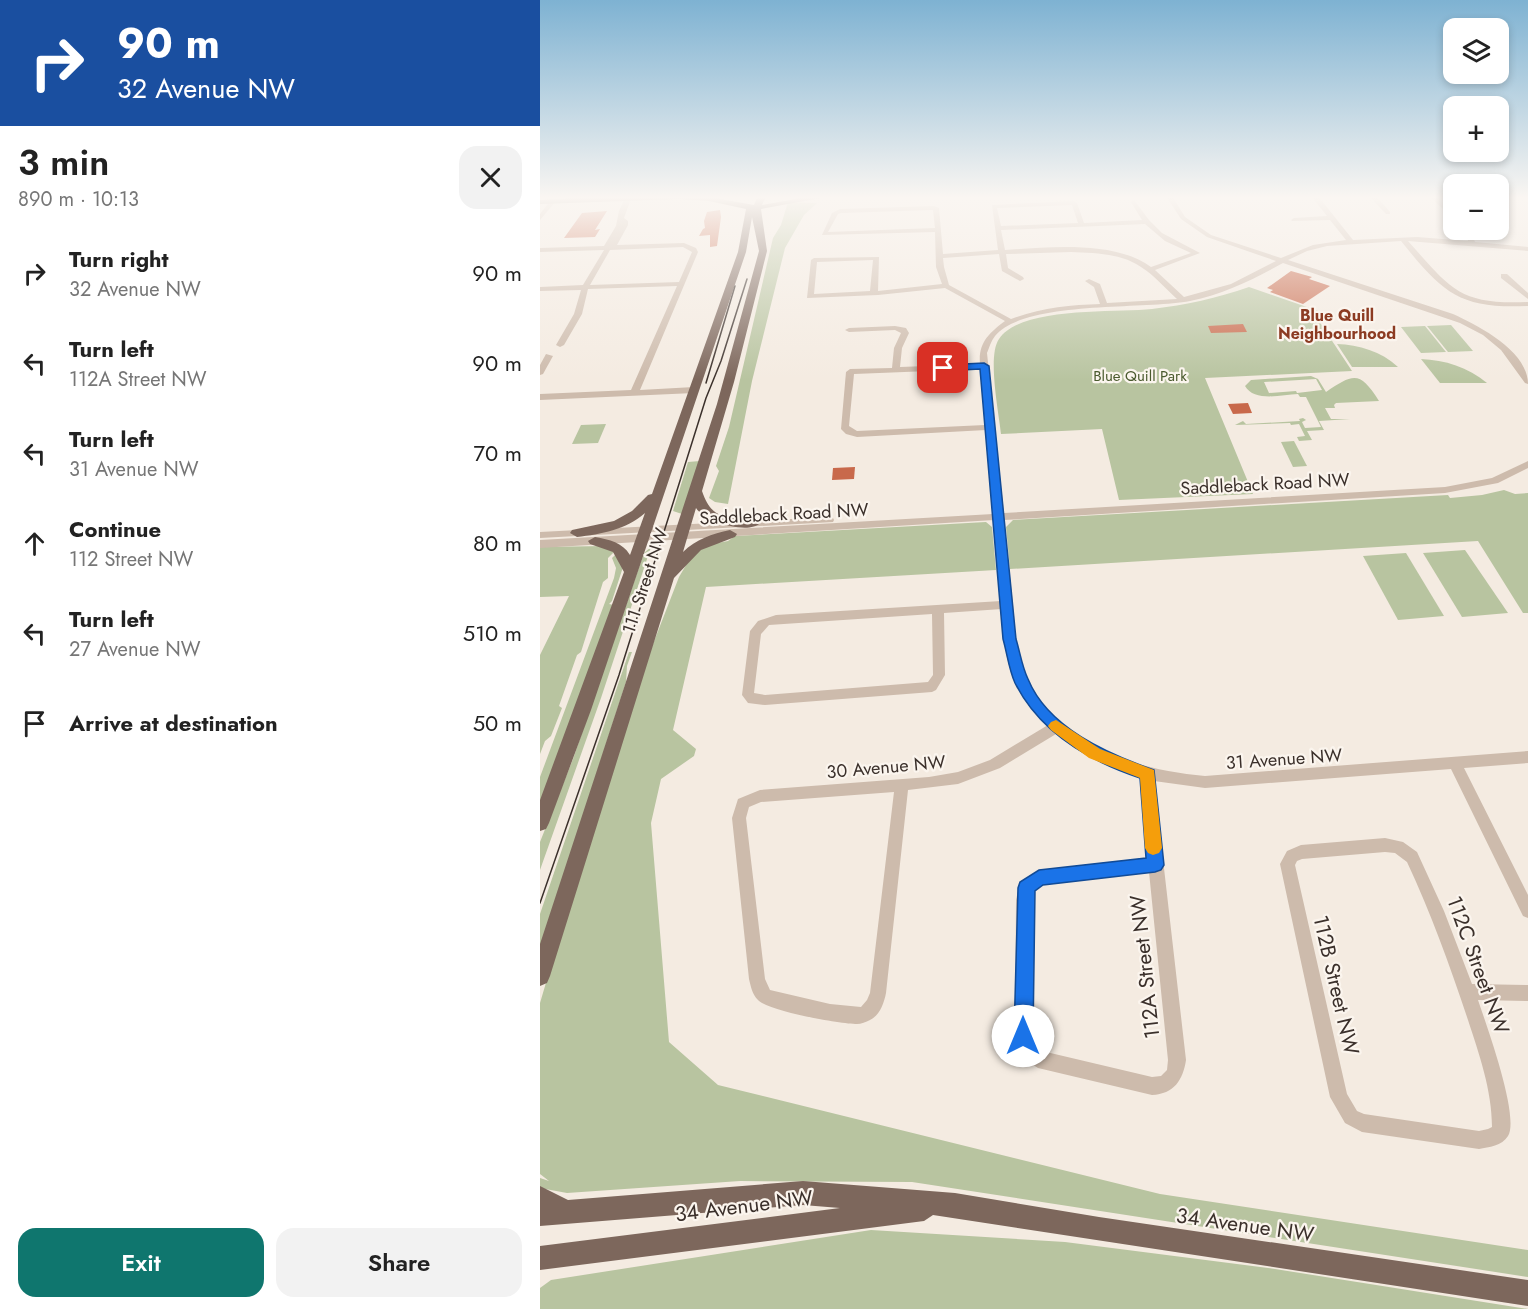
<!DOCTYPE html>
<html lang="en">
<head>
<meta charset="utf-8">
<style>
  body { margin:0; font-family:Jost,sans-serif; background:#f2f2f2; color:#222; height:100vh; display:flex; flex-direction:column; font-size:22px; white-space:nowrap }
  * { box-sizing:border-box; margin:0 }
  p { font-size:20px; color:#767676 }
  .icon { flex:none; width:33px; height:33px; fill:none; stroke:currentColor; stroke-width:2; stroke-linecap:round; stroke-linejoin:round }
  .map { position:relative; flex:1; overflow:hidden }
  .sheet { display:flex; flex-direction:column; background:#fff; width:540px }
  .sheet>* { flex:none }
  .hud { background:#1a4fa0; color:#fff; overflow:hidden }
  .controls { position:absolute; left:903px; top:18px; display:grid; gap:12px }
  .controls a { display:grid; place-items:center; width:66px; height:66px; border-radius:12px; background:#fff; box-shadow:0 3px 9px #0003; font-size:30px }
  .pin { position:absolute; display:grid; place-items:center; width:51px; height:51px; color:#fff; margin:-26px; border-radius:12px; box-shadow:0 3px 9px #0006 }
  .me { position:absolute; width:66px; margin:-33px; rotate:0deg; stroke-linejoin:round; filter:drop-shadow(0 0 4px #0008) }
  .turn { display:flex; align-items:center; gap:21px; height:126px; padding:0 18px; font-size:27px }
  .turn .icon { width:78px; height:78px; stroke-width:2.5 }
  .turn b { display:block; font-size:42px; line-height:51px }
  .round { display:grid; place-items:center; flex:none; width:63px; height:63px; border-radius:18px; background:#f2f2f2 }
  .headline { display:flex; align-items:center; justify-content:space-between; height:102px; padding:0 18px }
  h1 { font-size:36px; font-weight:600; line-height:45px }
  .button { display:flex; gap:12px; margin-top:auto; padding:12px 18px }
  .button a { flex:1; height:69px; border-radius:18px; background:#0f766e; color:#fff; font-size:24px; font-weight:600; line-height:69px; text-align:center }
  .button a+a { background:#f2f2f2; color:#222 }
  ul { padding:0; list-style:none }
  li { display:flex; align-items:center; gap:18px; height:90px; padding:0 18px }
  li div { flex:1 }
  li b { display:block; font-size:22px }
  li em { font-style:normal }
  main { display:flex; flex:1; min-height:0 }
  .map>svg:first-child { display:block }
  .green { fill:#b8c4a0; fill-rule:evenodd }
  .building { fill:#c8694b }
  .lines { fill:none; stroke-linecap:round; stroke-linejoin:round }
  .minor { fill:#cdbbac; fill-rule:evenodd }
  .major { fill:#7d675c; fill-rule:evenodd }
  .tram { stroke:#3b302b; stroke-width:1.5 }
  .route { fill:#1a73e8; stroke:#114b97; stroke-width:1.5 }
  .slow { fill:#f59e0b }
  .labels { text-anchor:middle; dominant-baseline:central; stroke-width:4.5; stroke-linejoin:round; paint-order:stroke }
  .far-park-label { font-size:15px; fill:#4a5a2e; stroke:#fbf5ee }
  .far-neighbourhood-label { font-size:16px; font-weight:bold; fill:#8c3b22; stroke:#fbf5ee }
  .street-label { font-size:18px; fill:#3b302b; stroke:#fbf5ee }
  .near-street-label { font-size:21px; fill:#3b302b; stroke:#fbf5ee }
</style>
</head>
<body>
<main>
<section class="sheet">
<div class="hud">
<div class="turn"><svg class="icon" aria-label="right" viewBox="0 0 24 24"><path d="M7 20v-9h11M14 6l5 5-5 5"/></svg><div><b>90 m</b>32 Avenue NW</div></div>
</div>
<div class="headline"><div><h1>3 min</h1><p>890 m · 10:13</p></div><a class="round"><svg class="icon" aria-label="close" viewBox="0 0 24 24"><path d="M6 6l12 12M18 6L6 18"/></svg></a></div>
<ul>
<li><svg class="icon" aria-label="right" viewBox="0 0 24 24"><path d="M7 20v-9h11M14 6l5 5-5 5"/></svg><div><b>Turn right</b><p>32 Avenue NW</p></div><em>90 m</em></li>
<li><svg class="icon" aria-label="left" viewBox="0 0 24 24"><path d="M17 20v-9H6M10 6l-5 5 5 5"/></svg><div><b>Turn left</b><p>112A Street NW</p></div><em>90 m</em></li>
<li><svg class="icon" aria-label="left" viewBox="0 0 24 24"><path d="M17 20v-9H6M10 6l-5 5 5 5"/></svg><div><b>Turn left</b><p>31 Avenue NW</p></div><em>70 m</em></li>
<li><svg class="icon" aria-label="ahead" viewBox="0 0 24 24"><path d="M12 20V5M6 11l6-6 6 6"/></svg><div><b>Continue</b><p>112 Street NW</p></div><em>80 m</em></li>
<li><svg class="icon" aria-label="left" viewBox="0 0 24 24"><path d="M17 20v-9H6M10 6l-5 5 5 5"/></svg><div><b>Turn left</b><p>27 Avenue NW</p></div><em>510 m</em></li>
<li><svg class="icon" aria-label="arrive" viewBox="0 0 24 24"><path d="M6 21V4h12l-3 4 3 4H6"/></svg><div><b>Arrive at destination</b></div><em>50 m</em></li>
</ul>
<div class="button"><a>Exit</a><a>Share</a></div>
</section>
<div class="map">
<svg width="988" height="1309" viewBox="0 0 988 1309">
  <rect width="100%" height="100%" fill="#f4ebe1"/>
  <g class="green">
    <polygon points="248,202 277,203 264,215 245,248 212,381 188,504 175,502 169,498 179,471 176,466 189,427 233,238 241,225"/>
    <path d="M709 287 787 314 775 315 812 371 665 378 713 494 579 500 562 429 461 434C459 413 447 356 459 339 481 306 575 313 612 309 646 305 677 298 709 287Z"/>
    <polygon points="911,325 933,351 908,352 887,326"/>
    <polygon points="885,326 906,352 881,353 861,327"/>
    <path d="M797 344C819 345 841 351 858 367H812Z"/>
    <path d="M881 359C905 360 928 367 947 383H900Z"/>
    <path d="M771 376 778 379 786 392C814 373 820 371 839 401L796 403 794 405 795 408H785L791 419H810L779 421 784 430 767 431 772 440 759 441 757 437 765 436 759 424 751 425 750 423 695 425 703 421 706 424 760 421 759 419 763 418 766 420 762 422 765 428 781 427 766 397H760L758 394C741 395 714 402 705 386L711 380ZM776 379 782 390 757 393 756 391 729 393 724 382Z"/>
    <polygon points="66,424 58,443 32,444 41,425"/>
    <polygon points="754,441 767,466 753,467 741,442"/>
    <polygon points="160,461 142,514 133,511 148,462"/>
    <polygon points="964,490 975,494 988,493 988,613 983,613 938,541 470,569 466,527 473,520 908,495 910,498 942,495"/>
    <polygon points="446,522 452,527 456,570 166,587 133,730 156,749 154,756 121,779 111,823 129,1042 178,1085 620,1194 988,1250 988,1277 372,1182 200,1181 27,1193 0,1188 0,1178 9,1181 0,1174 0,1003 46,847 106,662 139,577 152,555 167,545 188,541 195,536"/>
    <polygon points="65,546 75,551 68,558 68,578 63,582 41,652 37,655 19,706 22,708 11,736 5,741 0,754 0,655 29,596 0,597 0,547"/>
    <polygon points="111,547 61,698 0,870 0,842 33,759 104,553"/>
    <polygon points="925,550 968,613 922,617 883,553"/>
    <polygon points="866,553 904,616 858,620 823,556"/>
    <polygon points="75,555 83,567 72,601 69,604 74,605 0,805 0,777 74,578 76,568 72,558"/>
    <polygon points="89,652 92,652 87,666 86,682 0,949 0,914"/>
    <polygon points="331,1230 525,1242 735,1269 988,1309 0,1309 0,1288 11,1280"/>
  </g>
  <g class="building">
    <polygon points="180,210 181,217 177,246 170,247 170,235 159,236 163,229 165,228 164,221 167,212"/>
    <polygon points="67,211 55,230 60,229 55,237 24,238 42,213"/>
    <polygon points="751,271 772,277 769,279 790,286 763,304 730,292 733,290 727,288"/>
    <polygon points="703,324 707,332 671,333 668,326"/>
    <polygon points="708,403 712,413 693,414 688,404"/>
    <polygon points="315,467 314,479 292,480 293,468"/>
  </g>
  <g class="lines">
    <g class="minor">
      <path d="M86 196H92L84 218 88 221V225L77 245 144 243 156 248 158 252 100 390 154 387 158 390 154 393 0 400V394L91 390 137 286 48 289 42 314 24 345 20 347 16 345 34 314 41 290 0 291V287L43 285 64 250 0 252V248L64 246 76 226 79 211ZM143 247 152 252 139 282 50 285 70 250Z"/>
      <path d="M626 196H632L645 217 671 235 741 258 773 245 806 240 790 220 752 221 751 220 754 218 787 216 771 196H778L813 240 877 237 928 241 924 230H930L935 242 988 247V251L868 241C911 289 919 305 988 302V306C919 309 903 293 861 241L787 246 767 251 748 260 913 314C939 326 988 351 988 384L985 383 961 350 943 335 920 323 743 263C712 280 684 294 650 301 603 310 485 300 455 336 451 341 449 348 447 353L464 513 905 487 952 478 988 461V468L958 483 905 493 464 520C467 551 471 583 474 615 475 628 475 643 479 656 503 739 586 769 665 776L988 751V763L924 768 988 895V918L983 916 911 769 665 788 614 781 646 1060C643 1080 634 1094 612 1095L498 1068 482 1058 475 1036 476 900C479 882 488 874 505 870L608 859 600 786 601 777C570 767 542 754 516 734L460 768 418 784 368 790 346 993C344 1003 340 1015 330 1020 326 1022 321 1024 317 1024 300 1024 228 1011 218 1000 212 994 211 987 209 979L192 818 198 799 220 790 389 777 418 772 450 760 508 725C489 706 470 680 466 652 463 638 463 623 462 609L404 613 405 675 396 690 392 692 225 705 208 703 202 695 210 631 218 621 236 615 461 601 454 520 0 548V540L453 514 446 430 317 437 306 434 301 429 306 372 310 369 352 368 354 348 361 333 355 330 309 332 305 330 309 328 355 326 366 328 369 333 362 348 360 367 440 364C438 343 449 333 465 321L405 288 338 295 267 298 271 260 274 258 339 257 338 291 402 284 396 267 395 232 282 235 292 213 300 209 394 206 399 208 403 254 458 250 452 205 534 201 537 203 544 223 602 220 591 202 594 200 609 220 622 233 660 253 615 270 644 297 691 284 736 261 667 237 641 219ZM532 205 538 223 461 226 457 208ZM393 210 395 228 288 232 298 214 301 213ZM605 224 625 241 651 253 611 267C575 240 508 247 465 250L461 230ZM531 252C554 253 581 253 601 267 614 275 625 288 637 299L567 303 560 284 549 279 545 281 554 287 560 304C530 305 500 308 471 319L409 285 404 267 403 258 459 254 462 271 480 281 484 279 483 277 468 268 466 254ZM333 260 330 291 274 294 277 262ZM440 369 445 425 317 431 309 426 314 374ZM392 614 393 675 388 682 225 695 214 693 221 634 229 625ZM354 792 330 993 327 1000 321 1007 290 1004 230 990 225 979 206 818 209 807 221 802ZM609 872 628 1060 627 1070 621 1076 612 1077 502 1051 495 1046 491 1036 493 892 498 886 505 884Z"/>
      <polygon points="829,196 836,196 850,212 850,214 846,214"/>
      <polygon points="889,196 896,196 914,213 914,219"/>
      <polygon points="11,200 16,201 0,220 0,214"/>
      <polygon points="961,274 967,274 988,293 988,299 961,278"/>
      <polygon points="6,354 13,356 3,374 0,375 0,365"/>
      <polygon points="289,517 293,518 294,520 293,522 0,538 0,532"/>
      <path d="M845 838 863 842 877 852 904 911 932 984 988 985V1001L938 1000C946 1024 980 1117 968 1136 962 1146 949 1147 939 1149L822 1132 805 1123 790 1097 740 864 747 851 761 845ZM845 852 855 853 867 862C891 913 910 966 928 1020 939 1054 952 1090 952 1127L948 1129 939 1131 824 1114 817 1111 807 1094 755 865 757 861 762 859Z"/>
    </g>
    <g class="major">
      <path d="M93 196 169 197 214 205 218 196H226L222 205 273 196H291L221 209 227 251 194 382 162 491C176 534 203 505 220 523 209 535 165 522 156 508L143 552C156 539 172 534 190 530L197 534 195 537 161 550 134 578 10 976 7 983 0 986V944L177 404 219 251 212 217 206 252 51 710 9 823 6 829 0 831V800L84 572 73 552 50 544 48 541 55 537C70 540 82 542 90 555L105 513C86 530 61 534 37 537L30 533 32 530 74 521 92 511 108 495 112 494 198 252 206 209 169 201 139 199 0 204V200Z"/>
      <polygon points="263,1181 415,1193 559,1217 988,1280 988,1306 393,1215 384,1221 0,1270 0,1246 300,1208 263,1205 0,1226 0,1186 28,1200"/>
    </g>
    <g class="tram">
      <polyline points="166,383 195,286"/>
      <polyline points="0,903 79,675 166,398 181,361 207,279"/>
    </g>
  </g>
  <linearGradient id="sky" x2="0" y2="1"><stop stop-color="#7eb2d2"/><stop offset="0.52" stop-color="#faf6f2"/><stop offset="1" stop-color="#faf6f2" stop-opacity="0"/></linearGradient>
  <rect width="988" height="380" fill="url(#sky)"/>
  <path class="route" d="M444 363 449 366 476 639C480 652 482 667 488 679 508 728 568 754 614 770L624 865 621 870 615 872 503 885 495 891 493 1036 490 1042 483 1045 477 1042 474 1036 478 888 480 882 499 870 606 858 600 778C549 761 500 733 475 683 469 670 467 653 463 639L440 369 403 371 398 368 403 365Z"/>
  <polygon class="slow" points="516,720 560,749 614,770 622,848 619,853 613,855 608,853 605,848 600,778 549,758 511,730 508,726 511,722"/>
  <g class="labels">
    <g class="far-park-label">
      <text x="600" y="376">Blue Quill Park</text>
    </g>
    <g class="far-neighbourhood-label">
      <text x="797" y="315">Blue Quill<tspan x="797" dy="18">Neighbourhood</tspan></text>
    </g>
    <g class="street-label">
      <text transform="translate(725 484) rotate(-3)">Saddleback Road NW</text>
      <text transform="translate(244 514) rotate(-3)">Saddleback Road NW</text>
      <text transform="translate(105 581) rotate(-72)">111 Street NW</text>
      <text transform="translate(744 759) rotate(-4)">31 Avenue NW</text>
      <text transform="translate(346 767) rotate(-5)">30 Avenue NW</text>
    </g>
    <g class="near-street-label">
      <text transform="translate(938 965) rotate(70)">112C Street NW</text>
      <text transform="translate(605 967) rotate(-96)">112A Street NW</text>
      <text transform="translate(796 985) rotate(77)">112B Street NW</text>
      <text transform="translate(204 1206) rotate(-7)">34 Avenue NW</text>
      <text transform="translate(705 1225) rotate(8)">34 Avenue NW</text>
    </g>
  </g>
</svg>
<div class="controls">
<a><svg class="icon" aria-label="layers" viewBox="0 0 24 24"><path d="M12 4l9 5-9 5-9-5zM3 14l9 5 9-5"/></svg></a>
<a>+</a>
<a>−</a>
</div>
<div class="pin" style="left:403px;top:368px;background:#d93025"><svg class="icon" aria-label="arrive" viewBox="0 0 24 24"><path d="M6 21V4h12l-3 4 3 4H6"/></svg></div>
<svg class="me" style="left:483px;top:1036px" viewBox="-20 -20 40 40"><circle r="19" fill="#fff"/><path d="M0-13L10 11 0 6-10 11z" fill="#1a73e8"/></svg>
</div>
</main>
</body>
</html>
